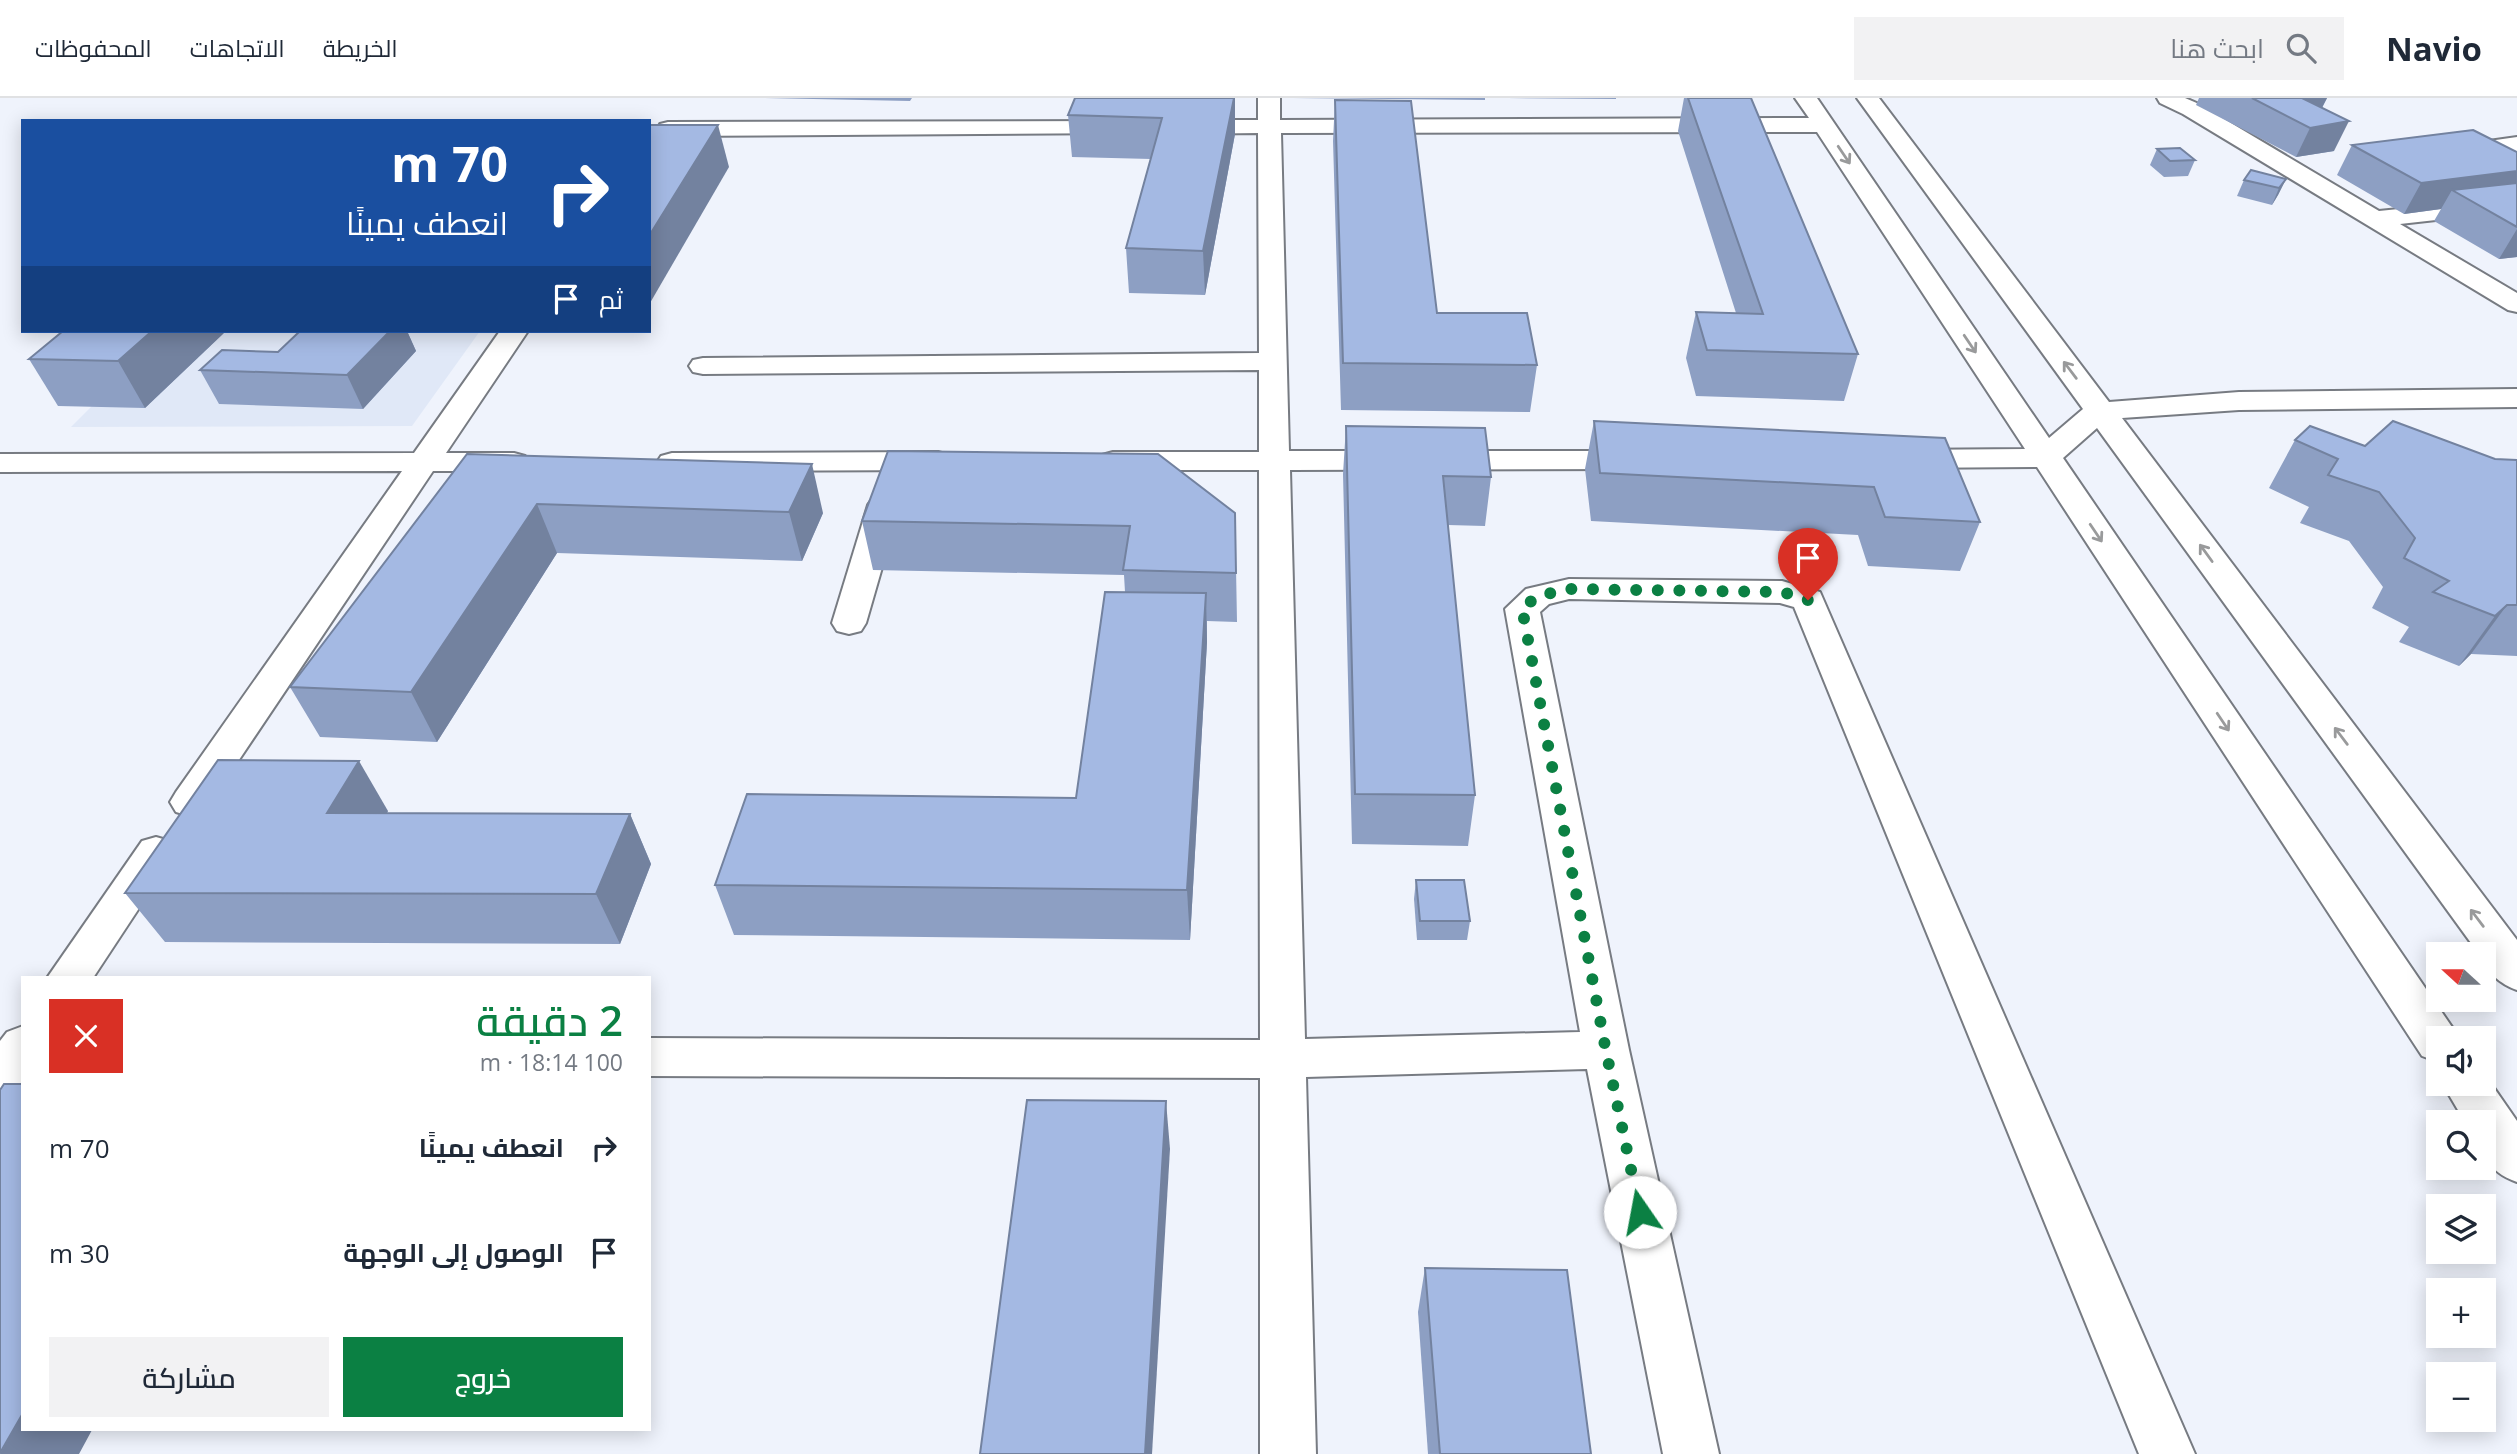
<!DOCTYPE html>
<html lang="ar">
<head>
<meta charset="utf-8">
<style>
  body { margin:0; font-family:"Open Sans",Cairo,sans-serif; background:#f2f2f3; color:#1f2937; direction:rtl; height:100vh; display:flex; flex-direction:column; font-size:26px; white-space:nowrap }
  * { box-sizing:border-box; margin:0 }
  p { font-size:23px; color:#747a83 }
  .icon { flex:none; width:38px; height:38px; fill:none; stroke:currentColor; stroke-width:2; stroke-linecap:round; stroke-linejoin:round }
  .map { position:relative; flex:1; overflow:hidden; direction:ltr }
  .side { position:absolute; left:21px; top:878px; width:630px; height:455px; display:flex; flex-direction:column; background:#fff; border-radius:0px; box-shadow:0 4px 18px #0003; direction:rtl }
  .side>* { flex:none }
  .hud { position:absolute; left:21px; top:21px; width:630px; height:214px; border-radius:0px; box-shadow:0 4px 18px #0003; direction:rtl; background:#1a4fa0; color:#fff; overflow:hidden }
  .needle { width:46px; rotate:291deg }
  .buttons { position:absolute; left:2426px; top:844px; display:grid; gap:14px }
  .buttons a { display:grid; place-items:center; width:70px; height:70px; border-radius:0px; background:#fff; box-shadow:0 4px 18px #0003; font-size:35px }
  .pin { position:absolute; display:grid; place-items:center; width:60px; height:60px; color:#fff; margin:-72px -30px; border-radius:50% 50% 50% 0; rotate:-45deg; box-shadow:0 0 7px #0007 }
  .pin .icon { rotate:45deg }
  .me { position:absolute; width:77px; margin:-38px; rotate:348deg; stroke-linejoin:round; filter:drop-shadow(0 0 5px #0008) }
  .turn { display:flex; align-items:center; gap:24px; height:147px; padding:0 28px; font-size:32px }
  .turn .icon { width:91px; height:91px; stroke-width:2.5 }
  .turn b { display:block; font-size:49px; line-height:60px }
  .then { display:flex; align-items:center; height:66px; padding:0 28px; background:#0003; gap:14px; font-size:26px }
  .round { display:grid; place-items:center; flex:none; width:74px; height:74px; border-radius:0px; background:#f2f2f3 }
  .head { display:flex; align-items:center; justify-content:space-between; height:119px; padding:0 28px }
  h1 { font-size:42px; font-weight:600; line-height:52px; color:#0b8043 }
  .button { display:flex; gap:14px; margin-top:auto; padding:14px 28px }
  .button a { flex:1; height:80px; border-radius:0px; background:#0b8043; color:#fff; font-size:28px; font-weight:600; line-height:80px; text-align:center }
  .button a+a { background:#f2f2f3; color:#1f2937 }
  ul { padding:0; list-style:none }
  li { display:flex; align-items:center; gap:21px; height:105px; padding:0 28px }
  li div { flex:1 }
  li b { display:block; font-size:26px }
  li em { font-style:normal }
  header { display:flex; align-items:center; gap:42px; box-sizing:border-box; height:98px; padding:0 35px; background:#fff; border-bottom:2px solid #e0e1e3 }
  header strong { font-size:33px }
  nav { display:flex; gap:38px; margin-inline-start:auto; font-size:24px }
  .search { width:490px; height:63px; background:#f2f2f3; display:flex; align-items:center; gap:18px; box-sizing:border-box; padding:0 24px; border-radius:0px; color:#747a83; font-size:26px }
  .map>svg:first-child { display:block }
  .built { fill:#e0e8f7 }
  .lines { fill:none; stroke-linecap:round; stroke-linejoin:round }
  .minor-casing { stroke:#777b82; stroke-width:4 }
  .minor { fill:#fff; fill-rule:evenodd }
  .wall { fill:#8d9fc3 }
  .shaded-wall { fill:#73829f }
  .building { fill:#a4b9e3; stroke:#73829f; stroke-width:2 }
  .oneway { stroke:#999a9b }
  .route { stroke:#0b8043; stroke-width:12; stroke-dasharray:0 21.6 }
</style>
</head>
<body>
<header>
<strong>Navio</strong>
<div class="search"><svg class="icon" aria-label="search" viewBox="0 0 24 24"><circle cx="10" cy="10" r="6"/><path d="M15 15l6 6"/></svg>ابحث هنا</div>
<nav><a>الخريطة</a><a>الاتجاهات</a><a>المحفوظات</a></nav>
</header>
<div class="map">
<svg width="2517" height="1356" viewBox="0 0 2517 1356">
  <rect width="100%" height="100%" fill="#eff3fc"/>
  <polygon class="built" points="167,233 480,233 412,328 71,329"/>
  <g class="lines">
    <defs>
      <g id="minor">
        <path d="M1258 0H1280V22L1809 20 1795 0H1817L2049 340 2083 311 1857 0H1879L2109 304 2239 294 2517 291V309L2239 312 2122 320 2517 842V892C2502 887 2483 873 2483 856H2479L2097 330 2063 360 2454 932 2458 940H2438V964L2422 958 2037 369 1901 370 1890 367 1886 361 1890 355 1901 352 2025 351 1817 34 1281 35 1289 353H1638L1649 356 1653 362 1649 368 1638 371 1290 372 1305 941 1580 934 1505 511 1526 491 1569 481 1782 483 1820 494 2195 1356H2139L1794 509 1780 505 1569 501 1549 506 1540 514 1629 952 1719 1356H1663L1587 971 1306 979 1316 1356H1260V980L649 978V940L1260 942 1259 372H1113L1102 369 1098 363 1102 357 1113 354H1259V272L703 276 693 274 689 268 693 262 703 260 1259 255 1258 35 1182 36 1174 34 1171 29 1174 24 1182 22H1258Z"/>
        <polygon points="2157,0 2185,0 2199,6 2379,113 2517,99 2517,113 2400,126 2517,195 2517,214 2508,212 2183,16 2160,5"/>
        <polygon points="1122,23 1130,25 1133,30 1130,35 668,38 660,36 657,31 660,26 668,24"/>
        <polygon points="2517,39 2517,53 2453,62 2445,60 2442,55 2445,50 2453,48"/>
        <polygon points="500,233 528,233 446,355 514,355 525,358 529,364 525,370 514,373 433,373 204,714 190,718 176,714 170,704 176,694 402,373 0,374 0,356 414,355"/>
        <polygon points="938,354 949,357 953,363 949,369 938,372 672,373 661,370 657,364 661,358 672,355"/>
        <polygon points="884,397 895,400 900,407 866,525 861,533 849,536 837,533 832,525 868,407 873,400"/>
        <polygon points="156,739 170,743 176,754 93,880 47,880 142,743"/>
        <polygon points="23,928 23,984 16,994 0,1000 0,943 7,934"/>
        <path d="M2483 974 2517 1023V1084C2485 1073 2483 1055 2483 1024H2465L2442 985H2483Z"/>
      </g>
    </defs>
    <use href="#minor" class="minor-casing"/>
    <use href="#minor" class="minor"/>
  </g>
  <g class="wall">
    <polygon points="765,0 912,0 910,3"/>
    <polygon points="1075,0 1235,36 1205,197 1129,195 1126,150 1151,61 1072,59 1068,17"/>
    <polygon points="1293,0 1485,0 1485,2"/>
    <polygon points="1508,0 1616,0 1616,1"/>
    <polygon points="1684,0 1751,0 1858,256 1844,303 1696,298 1686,260 1696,214 1736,215 1678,33"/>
    <polygon points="2199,0 2327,0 2322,10 2334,53 2296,59 2196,7"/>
    <polygon points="1335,2 1437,215 1537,267 1530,314 1341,312 1333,43"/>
    <polygon points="2352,47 2516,54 2517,53 2517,159 2499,161 2434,123 2441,111 2404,116 2337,77"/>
    <polygon points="2157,51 2195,62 2188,78 2164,79 2150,67"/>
    <polygon points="2286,81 2278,97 2272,107 2237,98 2244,82"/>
    <polygon points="226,233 145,310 58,308 29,261"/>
    <polygon points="300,233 407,233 416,253 363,311 219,306 200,272 278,254"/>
    <polygon points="1594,323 1945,340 1980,424 1960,473 1868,468 1858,437 1591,423 1585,371"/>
    <polygon points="1346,328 1491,379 1485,428 1448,427 1475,697 1468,748 1352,746 1343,376"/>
    <polygon points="2295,342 2495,361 2517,362 2517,558 2471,556 2459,568 2399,544 2409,529 2372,510 2383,489 2349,443 2300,425 2309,409 2269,390"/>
    <polygon points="467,356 823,415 802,463 557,455 437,644 320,639 290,589"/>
    <polygon points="1235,415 1237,524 1207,523 1207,544 1190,842 734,837 715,787 1076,700 1125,494 1124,477 873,472 862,423"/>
    <polygon points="388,713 387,715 630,716 651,766 620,846 165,844 125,795"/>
    <polygon points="1416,782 1470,823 1467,842 1417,842 1414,801"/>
    <polygon points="1425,1170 1591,1356 1428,1356 1418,1214"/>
  </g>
  <g class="shaded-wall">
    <polygon points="1234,0 1235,0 1235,36 1205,197 1203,153"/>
    <polygon points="2291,0 2327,0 2317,19"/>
    <polygon points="2349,23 2334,53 2296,59 2310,30"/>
    <polygon points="718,27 729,69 650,205 649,138"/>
    <polygon points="2517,73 2517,101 2452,92 2441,111 2404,116 2421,85"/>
    <polygon points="2286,81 2278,97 2272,107 2279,90"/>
    <polygon points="2517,131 2517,159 2499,161"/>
    <polygon points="152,233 226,233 145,310 118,263"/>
    <polygon points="390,233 407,233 416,253 363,311 347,277"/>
    <polygon points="812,366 823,415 802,463 789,414"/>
    <polygon points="537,406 557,455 437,644 411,594"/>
    <polygon points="1206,495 1207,544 1190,842 1187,792"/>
    <polygon points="2507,507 2471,556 2459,568 2495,518"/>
    <polygon points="359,663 388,713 359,765 327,715"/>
    <polygon points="630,716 651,766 620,846 596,796"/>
    <polygon points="1166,1003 1170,1051 1152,1356 1145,1356"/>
    <polygon points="23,1315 23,1332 92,1332 79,1356 0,1356"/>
  </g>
  <g class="building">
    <polygon points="1075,0 1234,0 1203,153 1126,150 1162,20 1068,17"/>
    <polygon points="1688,0 1751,0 1858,256 1707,252 1696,214 1763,216"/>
    <polygon points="2252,0 2302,0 2349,23 2310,30"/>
    <polygon points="1335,2 1411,3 1437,215 1527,215 1537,267 1343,265"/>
    <polygon points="649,27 718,27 649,138"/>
    <polygon points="2473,32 2517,54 2517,73 2421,85 2352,47"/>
    <polygon points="2180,50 2195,62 2170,63 2157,51"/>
    <polygon points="2251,72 2286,81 2279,90 2244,82"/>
    <polygon points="2517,85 2517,129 2452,92"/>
    <polygon points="63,233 152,233 118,263 29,261"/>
    <polygon points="300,233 390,233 347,277 200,272 222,252 278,254"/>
    <polygon points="1594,323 1945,340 1980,424 1885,419 1874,389 1600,375"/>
    <polygon points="2393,323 2495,361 2517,362 2517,507 2507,507 2495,518 2433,494 2449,483 2404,460 2415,440 2379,394 2328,377 2338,361 2295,342 2310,328 2365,348"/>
    <polygon points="1346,328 1485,330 1491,379 1443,378 1475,697 1355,696"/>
    <polygon points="888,353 1158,356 1235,415 1236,475 1123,472 1130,428 862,423"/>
    <polygon points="467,356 812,366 789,414 537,406 411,594 290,589"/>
    <polygon points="1105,494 1206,495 1187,792 715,787 747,696 1076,700"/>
    <polygon points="218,662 359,663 327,715 630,716 596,796 125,795"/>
    <polygon points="1416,782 1464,782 1470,823 1420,823"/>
    <polygon points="4,986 23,986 23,1315 0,1355 0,992"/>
    <polygon points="1027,1002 1166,1003 1145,1356 980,1356"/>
    <polygon points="1425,1170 1567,1172 1591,1356 1440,1356"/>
  </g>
  <defs><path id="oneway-shaft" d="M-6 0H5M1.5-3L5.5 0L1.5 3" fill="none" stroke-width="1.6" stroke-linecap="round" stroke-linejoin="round" transform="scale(1.75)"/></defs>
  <g class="oneway">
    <use href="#oneway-shaft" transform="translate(1844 57) rotate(56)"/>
    <use href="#oneway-shaft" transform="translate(1970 246) rotate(56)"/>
    <use href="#oneway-shaft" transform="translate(2070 272) rotate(-127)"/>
    <use href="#oneway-shaft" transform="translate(2096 435) rotate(56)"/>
    <use href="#oneway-shaft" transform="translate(2206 455) rotate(-126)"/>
    <use href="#oneway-shaft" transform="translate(2223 624) rotate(56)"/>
    <use href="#oneway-shaft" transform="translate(2341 638) rotate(-127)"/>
    <use href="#oneway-shaft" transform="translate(2477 820) rotate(-127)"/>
  </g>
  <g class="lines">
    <polyline class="route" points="1640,1114 1606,953 1522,510 1538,498 1569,491 1782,494 1808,502"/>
  </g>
</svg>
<div class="buttons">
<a><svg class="needle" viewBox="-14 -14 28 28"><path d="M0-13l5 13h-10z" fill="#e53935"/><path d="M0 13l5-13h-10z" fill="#747a83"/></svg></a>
<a><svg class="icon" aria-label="sound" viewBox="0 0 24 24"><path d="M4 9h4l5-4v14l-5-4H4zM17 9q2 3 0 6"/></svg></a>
<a><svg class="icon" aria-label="search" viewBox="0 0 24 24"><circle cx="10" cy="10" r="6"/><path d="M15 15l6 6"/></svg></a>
<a><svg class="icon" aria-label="layers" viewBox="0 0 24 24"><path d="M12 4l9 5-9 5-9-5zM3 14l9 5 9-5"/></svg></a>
<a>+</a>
<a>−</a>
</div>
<div class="pin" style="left:1808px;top:502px;background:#d93025"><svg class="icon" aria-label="arrive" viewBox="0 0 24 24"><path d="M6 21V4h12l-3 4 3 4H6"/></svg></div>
<svg class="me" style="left:1640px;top:1114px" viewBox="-20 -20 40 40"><circle r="19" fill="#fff"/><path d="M0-13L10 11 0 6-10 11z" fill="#0b8043"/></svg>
<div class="hud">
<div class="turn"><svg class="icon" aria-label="right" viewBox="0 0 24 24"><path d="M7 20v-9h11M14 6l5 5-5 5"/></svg><div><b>70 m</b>انعطف يمينًا</div></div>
<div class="then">ثم<svg class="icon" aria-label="arrive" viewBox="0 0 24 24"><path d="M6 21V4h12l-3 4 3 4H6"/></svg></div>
</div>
<section class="side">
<div class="head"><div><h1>2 دقيقة</h1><p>100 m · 18:14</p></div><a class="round" style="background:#d93025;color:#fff"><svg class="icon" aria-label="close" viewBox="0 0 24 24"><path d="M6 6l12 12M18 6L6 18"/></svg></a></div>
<ul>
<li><svg class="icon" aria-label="right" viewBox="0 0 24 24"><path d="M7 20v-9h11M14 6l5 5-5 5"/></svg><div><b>انعطف يمينًا</b></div><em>70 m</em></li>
<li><svg class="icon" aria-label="arrive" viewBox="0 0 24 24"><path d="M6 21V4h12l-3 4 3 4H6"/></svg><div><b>الوصول إلى الوجهة</b></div><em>30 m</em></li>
</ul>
<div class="button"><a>خروج</a><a>مشاركة</a></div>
</section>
</div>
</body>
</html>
